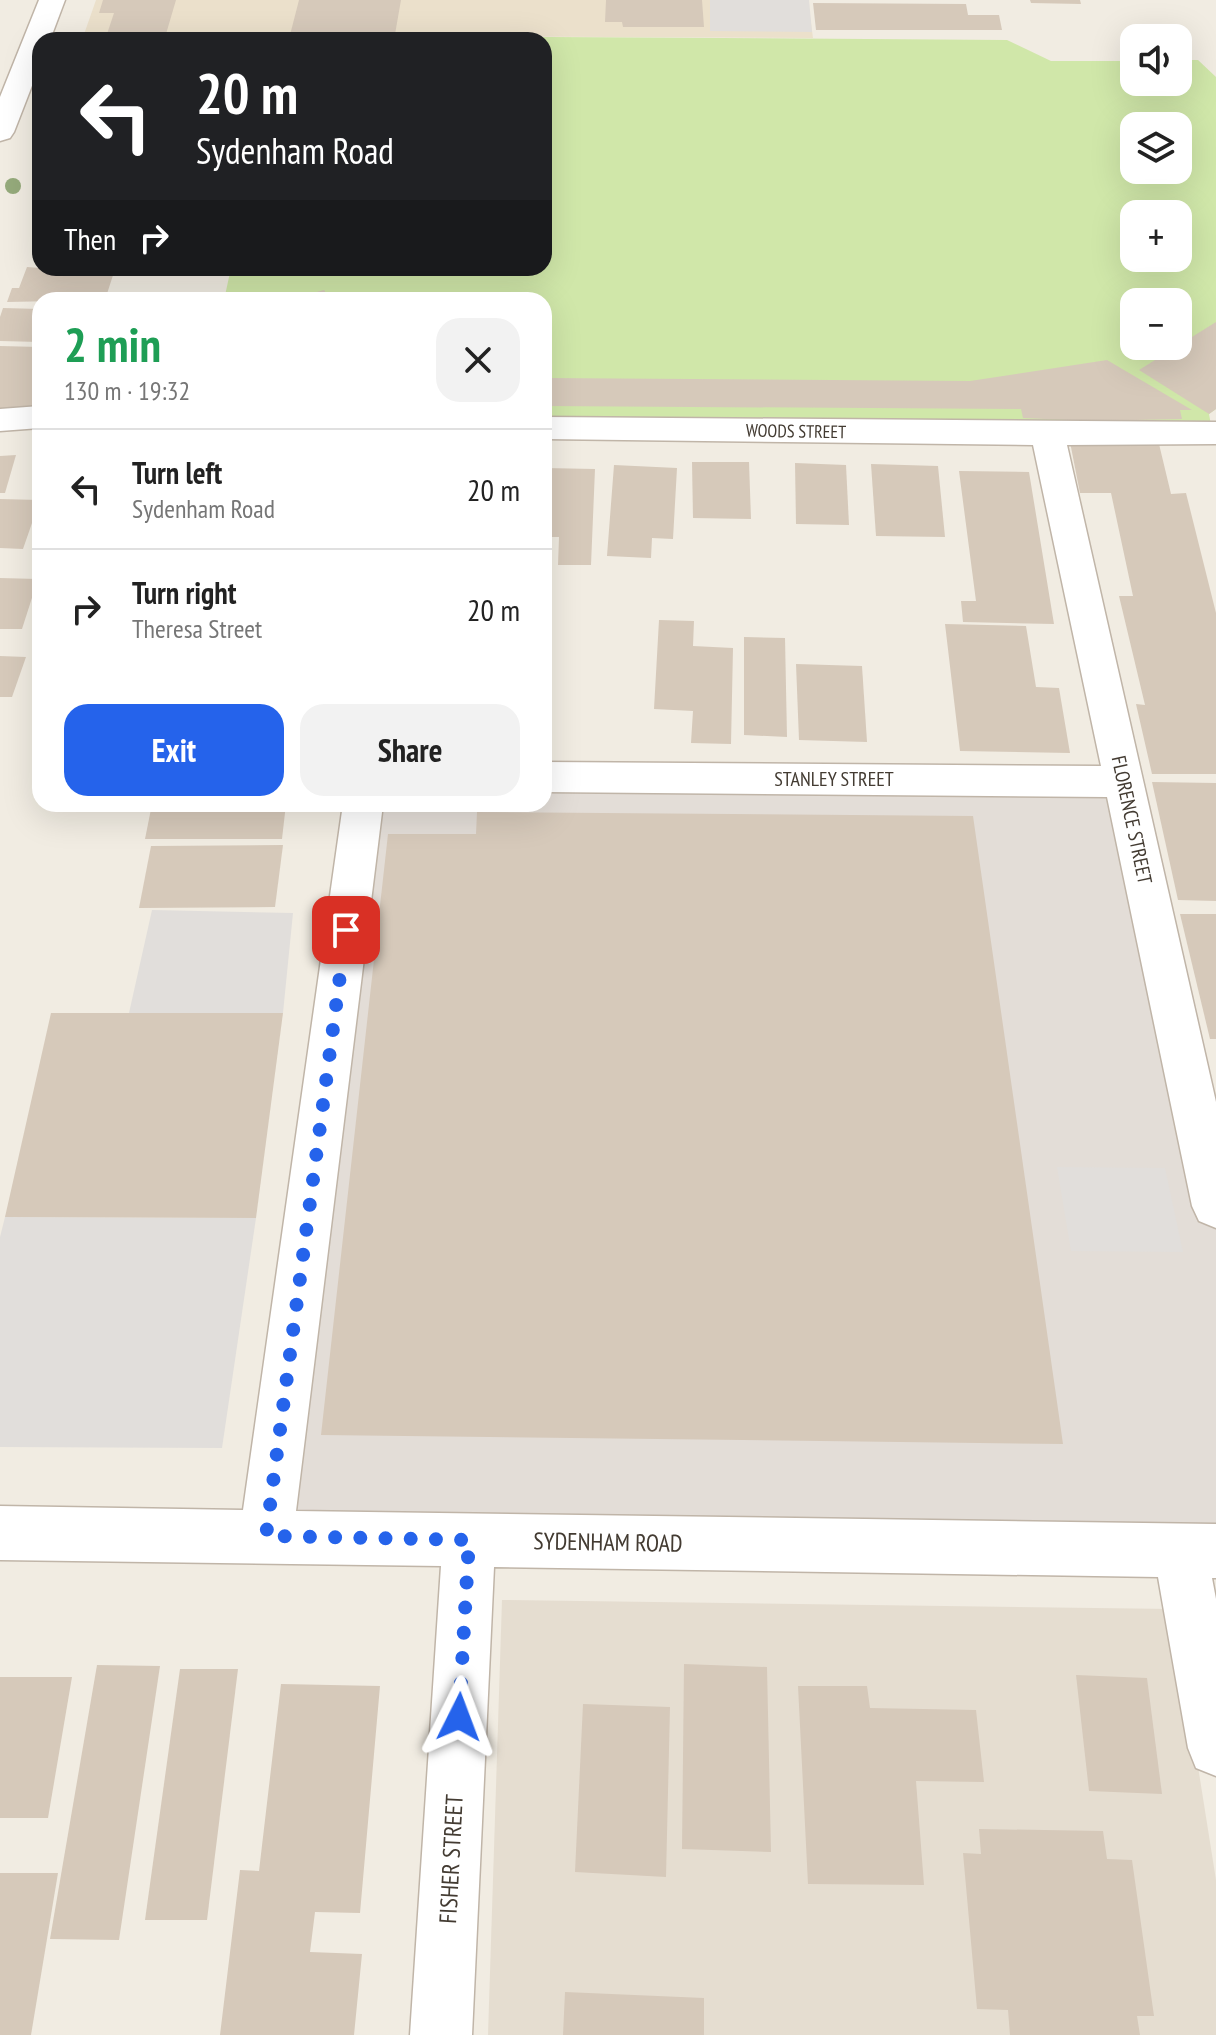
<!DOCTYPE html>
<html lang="en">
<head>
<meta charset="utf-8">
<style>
  body { margin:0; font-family:"PT Sans Narrow",sans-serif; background:#f2f2f2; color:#222; height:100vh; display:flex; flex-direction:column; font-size:30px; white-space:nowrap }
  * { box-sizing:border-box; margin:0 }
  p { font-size:26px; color:#767676 }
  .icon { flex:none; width:44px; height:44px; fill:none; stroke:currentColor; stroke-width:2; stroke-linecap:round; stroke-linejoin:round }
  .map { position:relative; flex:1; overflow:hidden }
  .side { position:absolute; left:32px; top:292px; width:520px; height:520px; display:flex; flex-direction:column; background:#fff; border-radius:24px; box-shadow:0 8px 32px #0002 }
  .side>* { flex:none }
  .banner { position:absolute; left:32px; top:32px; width:520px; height:244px; border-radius:24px; box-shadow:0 8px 32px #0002; background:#202124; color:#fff; overflow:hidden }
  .controls { position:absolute; left:1120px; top:24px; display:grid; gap:16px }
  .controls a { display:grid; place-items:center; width:72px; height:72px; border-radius:16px; background:#fff; box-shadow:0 8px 32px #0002; font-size:40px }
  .pin { position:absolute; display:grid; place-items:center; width:68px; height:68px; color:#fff; margin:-34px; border-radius:16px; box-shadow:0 4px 12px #0006 }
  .me { position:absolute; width:88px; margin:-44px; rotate:3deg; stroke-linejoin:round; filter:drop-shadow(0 0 6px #0008) }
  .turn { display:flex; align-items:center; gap:28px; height:168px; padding:0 32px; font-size:36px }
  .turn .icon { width:104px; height:104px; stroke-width:2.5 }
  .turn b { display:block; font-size:56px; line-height:68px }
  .then { display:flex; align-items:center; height:76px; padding:0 32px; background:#0003; gap:16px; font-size:30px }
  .round { display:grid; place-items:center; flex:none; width:84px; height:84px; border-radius:24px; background:#f2f2f2 }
  .headline { display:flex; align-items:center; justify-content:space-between; height:136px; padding:0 32px }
  h1 { font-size:48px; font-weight:700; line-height:60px; color:#1e9e55 }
  .primary-button { display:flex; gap:16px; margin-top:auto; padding:16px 32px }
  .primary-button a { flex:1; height:92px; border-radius:24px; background:#2563eb; color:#fff; font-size:32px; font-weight:700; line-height:92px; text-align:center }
  .primary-button a+a { background:#f2f2f2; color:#222 }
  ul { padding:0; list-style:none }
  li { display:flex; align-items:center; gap:24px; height:120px; padding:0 32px; border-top:2px solid #e0e0e0 }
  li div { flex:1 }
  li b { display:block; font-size:30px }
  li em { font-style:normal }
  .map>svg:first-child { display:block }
  .residential { fill:#e5ddd0 }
  .industrial { fill:#e3ddd7 }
  .education { fill:#ebe0cb }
  .green { fill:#d0e7a9; fill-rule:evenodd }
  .parking { fill:#e1dedb }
  .building { fill:#d6c9ba }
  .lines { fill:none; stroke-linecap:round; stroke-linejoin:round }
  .minor-casing { stroke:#c0b5a8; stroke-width:3 }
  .minor { fill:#fff; fill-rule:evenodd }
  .tree { fill:#95aa7b }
  .route { stroke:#2563eb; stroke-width:14; stroke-dasharray:0 25.2 }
  .labels { text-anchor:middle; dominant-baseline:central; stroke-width:6; stroke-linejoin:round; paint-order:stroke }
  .far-street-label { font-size:18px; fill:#433b32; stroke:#fff }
  .street-label { font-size:20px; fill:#433b32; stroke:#fff }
  .near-street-label { font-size:24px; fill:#433b32; stroke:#fff }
</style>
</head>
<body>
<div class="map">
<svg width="1216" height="2035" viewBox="0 0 1216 2035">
  <rect width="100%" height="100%" fill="#f1ece2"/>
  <polygon class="residential" points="502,1600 1173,1609 1216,1880 1216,2035 488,2035"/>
  <polygon class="industrial" points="544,777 1124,782 1216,1206 1216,1551 266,1536 363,804 544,804"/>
  <polygon class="education" points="96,0 808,0 813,38 411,36 410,40 82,40"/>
  <path class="green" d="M410 36 1007 40 1051 61H1134V82H1178V60H1198L1216 77V409L1209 414 1211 425 544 417V300H224L231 268H544V40H410ZM1134 126H1178V170H1134ZM1134 214H1178V258H1134ZM1134 302H1178V346H1134Z"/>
  <g class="parking">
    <polygon points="710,0 809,0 812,32 710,31"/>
    <polygon points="152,910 293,913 283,1013 129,1013"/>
    <polygon points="1057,1167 1165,1168 1183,1252 1071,1251"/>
    <polygon points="5,1217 256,1218 222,1448 0,1447 0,1237"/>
  </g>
  <g class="building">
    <polygon points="103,0 176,0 166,34 195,34 193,40 105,40 114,13 99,13"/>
    <polygon points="299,0 401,0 394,40 261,40 262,35 290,35"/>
    <polygon points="606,0 702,0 704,27 623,27 622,22 605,22"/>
    <polygon points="1030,0 1080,0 1081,4 1031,3"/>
    <polygon points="813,3 966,4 968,15 999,15 1002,30 816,30"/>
    <polygon points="27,267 40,268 115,269 105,300 7,302 12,288 19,288"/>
    <polygon points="324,290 331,300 292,300 291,299"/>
    <polygon points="3,308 40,309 40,342 0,341 0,317"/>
    <polygon points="1216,322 1216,409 1209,414 1139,370"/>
    <polygon points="0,346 40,347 40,409 0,408"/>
    <polygon points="1107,360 1192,410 1180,410 1182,419 1090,421 1023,418 1021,409 544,406 544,378 970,381"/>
    <polygon points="1070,442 1159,444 1171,494 1186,493 1216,613 1216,774 1152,774 1136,704 1145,705 1119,596 1133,596 1111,493 1080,493"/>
    <polygon points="16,455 5,493 0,493 0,456"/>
    <polygon points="692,462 749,462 751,519 693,518"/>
    <polygon points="795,463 846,465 849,525 796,524"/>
    <polygon points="871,464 938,466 945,537 876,536"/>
    <polygon points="614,465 677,468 673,539 652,538 651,558 607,556"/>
    <polygon points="544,468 595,469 591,565 558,565 559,537 544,537"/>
    <polygon points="959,471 1029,472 1054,624 963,622 961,601 976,601"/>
    <polygon points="0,499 40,500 23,549 0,548"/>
    <polygon points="0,578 38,579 22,629 0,629"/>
    <polygon points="659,620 694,621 693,646 733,648 731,744 691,743 693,711 654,709"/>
    <polygon points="945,624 1026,626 1036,687 1059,688 1070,753 960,751"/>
    <polygon points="744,637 785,638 787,737 744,735"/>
    <polygon points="0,656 26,657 12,697 0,697"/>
    <polygon points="796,664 862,666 867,742 799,740"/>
    <polygon points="1152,782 1216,783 1216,901 1178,900"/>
    <polygon points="152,804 286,804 282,839 145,839"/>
    <polygon points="477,812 973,816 1063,1444 321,1435 388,834 476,834"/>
    <polygon points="283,845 275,907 139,908 151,846"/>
    <polygon points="1180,914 1216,914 1216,1039 1210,1039"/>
    <polygon points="51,1013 283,1013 256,1218 5,1217"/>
    <polygon points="684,1664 767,1667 771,1852 682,1849"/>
    <polygon points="97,1665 160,1666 119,1940 50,1939"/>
    <polygon points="180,1669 238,1669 207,1920 145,1920"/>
    <polygon points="1076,1675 1147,1678 1162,1794 1089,1791"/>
    <polygon points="0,1677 72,1677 48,1818 0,1818"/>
    <polygon points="281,1684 380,1686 360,1913 315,1912 310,1952 362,1954 354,2035 220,2035 240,1870 259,1871"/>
    <polygon points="798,1686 867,1686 870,1708 976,1710 984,1782 916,1781 924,1885 808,1884"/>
    <polygon points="583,1704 670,1707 666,1877 575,1872"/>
    <polygon points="979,1829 1103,1831 1107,1859 1132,1860 1154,2016 1137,2016 1140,2035 1010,2035 1008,2010 977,2009 963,1853 981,1854"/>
    <polygon points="0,1873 58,1873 31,2035 0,2035"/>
    <polygon points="565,1992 704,1998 704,2035 563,2035"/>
  </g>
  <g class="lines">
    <defs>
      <g id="minor">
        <polygon points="39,0 65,0 50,40 40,40 40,65 14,132 10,138 0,141 0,97"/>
        <polygon points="40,406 40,428 0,431 0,409"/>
        <polygon points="544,417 1216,422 1216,444 1067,445 1216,1102 1216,1228 1199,1221 1192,1206 1107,797 544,792 544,762 1101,766 1033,445 544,439"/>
        <polygon points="343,804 383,804 296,1511 1216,1524 1216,1578 1212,1578 1216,1599 1216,1776 1196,1768 1188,1748 1158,1577 494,1567 472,2035 410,2035 441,1566 0,1560 0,1506 243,1510"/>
      </g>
    </defs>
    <use href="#minor" class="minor-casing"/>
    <use href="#minor" class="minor"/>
  </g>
  <circle class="tree" cx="13" cy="186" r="8"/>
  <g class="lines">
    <polyline class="route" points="346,930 266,1536 469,1540 459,1717"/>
  </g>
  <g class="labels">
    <g class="far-street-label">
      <text transform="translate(796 431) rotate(1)">WOODS STREET</text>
    </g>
    <g class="street-label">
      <text x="834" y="779">STANLEY STREET</text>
      <text transform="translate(1132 820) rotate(78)">FLORENCE STREET</text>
    </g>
    <g class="near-street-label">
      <text transform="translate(608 1542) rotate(1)">SYDENHAM ROAD</text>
      <text transform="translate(451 1859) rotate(-87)">FISHER STREET</text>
    </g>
  </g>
</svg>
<div class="controls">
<a><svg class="icon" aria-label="sound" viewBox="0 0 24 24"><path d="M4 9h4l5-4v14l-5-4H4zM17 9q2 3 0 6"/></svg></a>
<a><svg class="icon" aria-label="layers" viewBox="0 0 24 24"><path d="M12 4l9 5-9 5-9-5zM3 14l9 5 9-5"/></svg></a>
<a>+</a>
<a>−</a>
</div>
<div class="pin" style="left:346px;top:930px;background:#d93025"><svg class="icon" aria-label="arrive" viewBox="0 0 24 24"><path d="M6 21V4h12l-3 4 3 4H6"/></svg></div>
<svg class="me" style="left:459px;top:1717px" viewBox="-20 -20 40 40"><path d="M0-17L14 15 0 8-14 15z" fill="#2563eb" stroke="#fff" stroke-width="4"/></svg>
<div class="banner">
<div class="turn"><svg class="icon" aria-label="left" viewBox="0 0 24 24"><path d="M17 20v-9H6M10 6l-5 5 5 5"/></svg><div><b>20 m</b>Sydenham Road</div></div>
<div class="then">Then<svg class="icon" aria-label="right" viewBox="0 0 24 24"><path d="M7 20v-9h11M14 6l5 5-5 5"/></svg></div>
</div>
<section class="side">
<div class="headline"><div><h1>2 min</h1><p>130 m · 19:32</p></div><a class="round"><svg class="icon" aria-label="close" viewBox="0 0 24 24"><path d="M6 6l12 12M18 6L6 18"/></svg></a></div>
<ul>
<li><svg class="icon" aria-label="left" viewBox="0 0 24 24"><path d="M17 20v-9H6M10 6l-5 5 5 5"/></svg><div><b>Turn left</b><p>Sydenham Road</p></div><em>20 m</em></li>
<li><svg class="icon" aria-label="right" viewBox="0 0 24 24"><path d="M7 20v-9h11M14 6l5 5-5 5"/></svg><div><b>Turn right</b><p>Theresa Street</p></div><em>20 m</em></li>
</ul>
<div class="primary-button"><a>Exit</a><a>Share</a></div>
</section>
</div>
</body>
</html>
